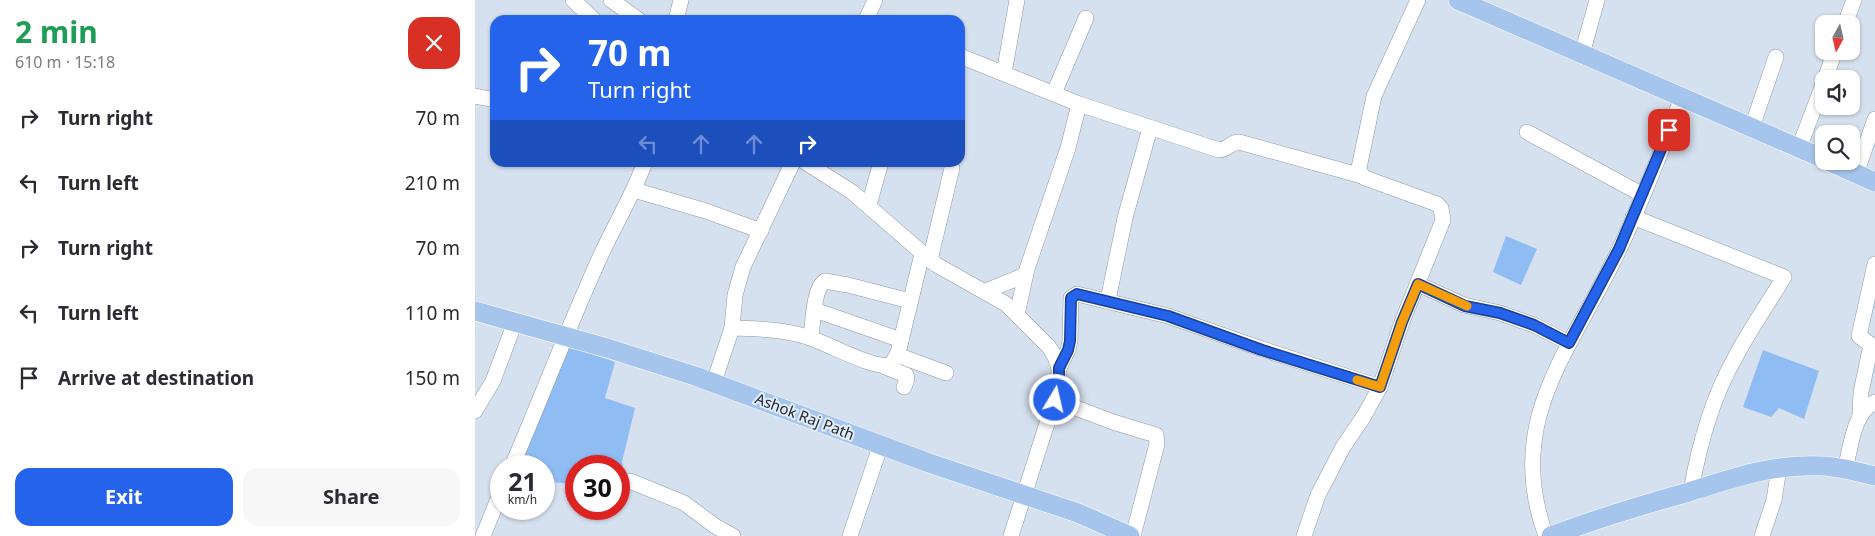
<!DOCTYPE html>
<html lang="en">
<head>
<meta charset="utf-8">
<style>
  body { margin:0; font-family:"Noto Sans",sans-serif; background:#f7f7f7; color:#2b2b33; height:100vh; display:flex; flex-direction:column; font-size:19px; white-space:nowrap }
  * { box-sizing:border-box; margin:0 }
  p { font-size:16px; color:#7c7c81 }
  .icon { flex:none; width:28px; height:28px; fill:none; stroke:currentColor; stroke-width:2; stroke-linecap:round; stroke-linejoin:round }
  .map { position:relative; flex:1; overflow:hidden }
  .drawer { display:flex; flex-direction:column; background:#fff; width:475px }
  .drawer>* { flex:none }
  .top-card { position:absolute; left:15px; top:15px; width:475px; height:152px; border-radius:15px; box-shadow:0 1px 4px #0004; background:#2563eb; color:#fff; overflow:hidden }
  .needle { width:32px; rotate:188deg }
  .buttons { position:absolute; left:1340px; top:15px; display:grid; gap:10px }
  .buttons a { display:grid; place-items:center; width:45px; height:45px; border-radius:10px; background:#fff; box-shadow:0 1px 4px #0004; font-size:25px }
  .speed { position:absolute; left:15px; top:455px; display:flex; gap:10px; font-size:25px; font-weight:700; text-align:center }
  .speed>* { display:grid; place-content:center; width:65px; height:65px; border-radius:50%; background:#fff; box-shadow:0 1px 4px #0004; line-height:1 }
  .speed small { font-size:12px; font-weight:400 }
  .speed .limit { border:8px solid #d22; background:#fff; color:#111 }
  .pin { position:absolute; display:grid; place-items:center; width:42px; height:42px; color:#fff; margin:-21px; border-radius:10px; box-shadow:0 2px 8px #0006 }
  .me { position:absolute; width:55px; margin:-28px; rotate:9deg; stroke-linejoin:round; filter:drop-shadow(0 0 4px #0008) }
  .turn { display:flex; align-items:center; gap:18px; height:105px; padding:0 15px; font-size:22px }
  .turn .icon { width:65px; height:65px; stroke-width:2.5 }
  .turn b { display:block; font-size:35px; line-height:42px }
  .lanes { display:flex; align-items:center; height:48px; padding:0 15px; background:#0003; justify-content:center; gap:25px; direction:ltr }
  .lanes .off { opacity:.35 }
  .round { display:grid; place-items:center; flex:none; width:52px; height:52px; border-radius:15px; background:#f7f7f7 }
  .head { display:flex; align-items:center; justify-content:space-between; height:85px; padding:0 15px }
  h1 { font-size:30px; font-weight:700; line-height:38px; color:#1e9e55 }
  .primary-button { display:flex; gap:10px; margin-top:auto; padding:10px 15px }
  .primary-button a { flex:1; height:58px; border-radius:15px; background:#2563eb; color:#fff; font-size:20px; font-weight:700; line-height:58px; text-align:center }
  .primary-button a+a { background:#f7f7f7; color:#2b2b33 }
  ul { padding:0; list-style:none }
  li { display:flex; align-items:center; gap:15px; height:65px; padding:0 15px }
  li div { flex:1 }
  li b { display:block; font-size:19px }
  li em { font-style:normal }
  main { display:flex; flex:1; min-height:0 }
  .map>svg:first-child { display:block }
  .green { fill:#90bcf4 }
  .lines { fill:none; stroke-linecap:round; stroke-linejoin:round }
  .minor-casing { stroke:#8f99a6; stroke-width:16 }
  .major-casing { stroke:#fff; stroke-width:20 }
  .minor { stroke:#fff; stroke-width:15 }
  .major { stroke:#a6c5ec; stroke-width:19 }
  .route-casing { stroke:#184099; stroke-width:12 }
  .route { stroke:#2563eb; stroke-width:9 }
  .slow { stroke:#f59e0b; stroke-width:9 }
  .labels { text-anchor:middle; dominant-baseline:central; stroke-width:4; stroke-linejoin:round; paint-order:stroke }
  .street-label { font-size:15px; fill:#24282d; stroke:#e3eefc }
</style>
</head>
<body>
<main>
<section class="drawer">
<div class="head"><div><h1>2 min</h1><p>610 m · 15:18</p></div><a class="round" style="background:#d93025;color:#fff"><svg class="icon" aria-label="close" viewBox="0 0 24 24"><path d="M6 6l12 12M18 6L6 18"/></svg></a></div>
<ul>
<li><svg class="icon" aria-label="right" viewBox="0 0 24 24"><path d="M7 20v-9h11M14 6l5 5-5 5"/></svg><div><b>Turn right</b></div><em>70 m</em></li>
<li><svg class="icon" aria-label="left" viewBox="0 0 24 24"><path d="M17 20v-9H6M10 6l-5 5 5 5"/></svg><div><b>Turn left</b></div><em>210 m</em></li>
<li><svg class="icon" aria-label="right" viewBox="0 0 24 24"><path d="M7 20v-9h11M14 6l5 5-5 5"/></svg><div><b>Turn right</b></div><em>70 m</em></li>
<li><svg class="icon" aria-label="left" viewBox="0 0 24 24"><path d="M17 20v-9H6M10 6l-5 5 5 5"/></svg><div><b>Turn left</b></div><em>110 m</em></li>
<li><svg class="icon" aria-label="arrive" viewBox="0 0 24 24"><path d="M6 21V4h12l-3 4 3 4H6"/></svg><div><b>Arrive at destination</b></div><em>150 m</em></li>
</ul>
<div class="primary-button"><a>Exit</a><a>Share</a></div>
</section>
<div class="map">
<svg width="1400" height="536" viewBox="0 0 1400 536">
  <rect width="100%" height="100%" fill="#d6e1ef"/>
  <g class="green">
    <polygon points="1031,236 1062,249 1046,285 1018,272"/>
    <polygon points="94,346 140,362 130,398 160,408 147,462 151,484 144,500 144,466 101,466 101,502 96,500 96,484 78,482 71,492 69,491 69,466 41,466"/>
    <polygon points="1288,350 1344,371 1329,419 1304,408 1296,417 1268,407"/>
  </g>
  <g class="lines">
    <defs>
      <g id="minor">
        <polyline points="98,0 119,20"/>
        <polyline points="136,0 164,20"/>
        <polyline points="201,20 206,0"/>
        <polyline points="391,20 400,0"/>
        <polyline points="1370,24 1379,0"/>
        <polyline points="1107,54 1122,0"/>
        <polyline points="485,56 604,104"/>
        <polyline points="529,73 542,0"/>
        <polyline points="1350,79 1360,51"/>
        <polyline points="579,93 611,18"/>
        <polyline points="0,96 20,100"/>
        <polyline points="1277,127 1301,57"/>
        <polyline points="1052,132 1168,195"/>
        <polyline points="1324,148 1349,82"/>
        <polyline points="330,162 377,192 460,264 531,304 574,347 580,357 584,368 583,389 536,536"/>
        <polyline points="1381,174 1400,119"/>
        <polyline points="159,190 231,211 286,231"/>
        <polyline points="394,205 406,162"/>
        <path d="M1158 217 1309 277C1293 304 1275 329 1261 356 1238 396 1224 445 1216 491"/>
        <polyline points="455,260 477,168"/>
        <polyline points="943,284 989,305 1025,313 1059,325 1094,343"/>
        <polyline points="511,291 550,275"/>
        <polyline points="633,300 650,218 675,128"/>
        <polyline points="340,310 426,340"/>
        <path d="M542 314 552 269 593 148 604 104 744 150C753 150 755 142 764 142L887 176"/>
        <path d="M257 328C281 329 306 329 329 336 352 342 395 369 416 365L423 353 447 254"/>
        <path d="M336 338C338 325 338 288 350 281L373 285 435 301"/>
        <polyline points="422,355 471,373"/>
        <polyline points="408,366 431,375 432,379 429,387"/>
        <polyline points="584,368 593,350 595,341 596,298 602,294 693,316 787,349 905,387"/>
        <polyline points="239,382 257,328 260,295 268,267 318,162"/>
        <polyline points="580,400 638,422 681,435 682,444 658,536"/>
        <polyline points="0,411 18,381 40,322"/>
        <polyline points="1385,417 1386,392 1396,345 1384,336 1400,264"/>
        <path d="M37 466C67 396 94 325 126 255 140 224 158 195 170 162"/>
        <path d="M1370 469C1376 448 1378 412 1400 402"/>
        <polyline points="155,481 209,503 240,526 258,536"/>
        <polyline points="8,536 26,492"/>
        <polyline points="375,536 406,444"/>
        <polyline points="829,536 843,495 868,447 889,416 905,387 927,322 968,220 966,208 962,204 890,178 885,173 884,168 899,96 943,0"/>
        <path d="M1071 536C1029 422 1094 353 1141 256 1166 205 1186 151 1207 98"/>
        <polyline points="1287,536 1299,500 1304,468"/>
      </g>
      <g id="major">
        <polyline points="983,0 1349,159"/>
        <polyline points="1353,161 1400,182"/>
        <polyline points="0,311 132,348 220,376 454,463 603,513 655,536"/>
        <path d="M1076 536C1121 519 1167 505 1214 492 1257 478 1301 463 1348 466 1365 467 1383 472 1400 476"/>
      </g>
    </defs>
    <use href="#minor" class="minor-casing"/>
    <use href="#major" class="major-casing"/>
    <use href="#minor" class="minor"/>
    <use href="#major" class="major"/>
  </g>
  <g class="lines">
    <defs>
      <polyline id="route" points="580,400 584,378 584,368 593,350 595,341 596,298 602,294 693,316 787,350 905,387 927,322 943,284 990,306 1025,313 1059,325 1094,343 1144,249 1194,130"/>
    </defs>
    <use href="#route" class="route-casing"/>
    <use href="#route" class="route"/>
    <polyline class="slow" points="882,380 905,387 927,322 943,284 992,306"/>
  </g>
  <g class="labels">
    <g class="street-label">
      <text transform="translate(330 416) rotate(21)">Ashok Raj Path</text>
    </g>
  </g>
</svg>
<div class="buttons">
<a><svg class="needle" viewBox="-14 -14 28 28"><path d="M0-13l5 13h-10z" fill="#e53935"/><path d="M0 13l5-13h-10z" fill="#7c7c81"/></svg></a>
<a><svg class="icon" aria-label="sound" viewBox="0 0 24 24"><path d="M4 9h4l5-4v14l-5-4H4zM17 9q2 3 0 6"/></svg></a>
<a><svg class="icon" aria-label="search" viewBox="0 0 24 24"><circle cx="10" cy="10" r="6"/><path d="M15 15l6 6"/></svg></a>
</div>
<div class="speed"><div>21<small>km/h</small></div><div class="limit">30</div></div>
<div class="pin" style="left:1194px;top:130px;background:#d93025"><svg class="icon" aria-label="arrive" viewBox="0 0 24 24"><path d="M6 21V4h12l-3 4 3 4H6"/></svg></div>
<svg class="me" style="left:580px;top:400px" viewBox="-20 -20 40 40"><circle r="17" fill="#2563eb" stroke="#fff" stroke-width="3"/><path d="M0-11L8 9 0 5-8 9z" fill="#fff"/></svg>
<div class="top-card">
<div class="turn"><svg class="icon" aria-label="right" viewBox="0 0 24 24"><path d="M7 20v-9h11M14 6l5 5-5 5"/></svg><div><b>70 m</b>Turn right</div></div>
<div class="lanes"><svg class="icon off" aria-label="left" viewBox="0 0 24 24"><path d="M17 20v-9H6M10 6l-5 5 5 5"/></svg><svg class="icon off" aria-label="ahead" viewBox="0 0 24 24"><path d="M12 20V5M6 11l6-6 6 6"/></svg><svg class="icon off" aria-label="ahead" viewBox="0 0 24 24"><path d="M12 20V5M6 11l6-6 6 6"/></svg><svg class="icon" aria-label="right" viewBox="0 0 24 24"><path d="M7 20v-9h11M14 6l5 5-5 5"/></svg></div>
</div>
</div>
</main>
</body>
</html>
